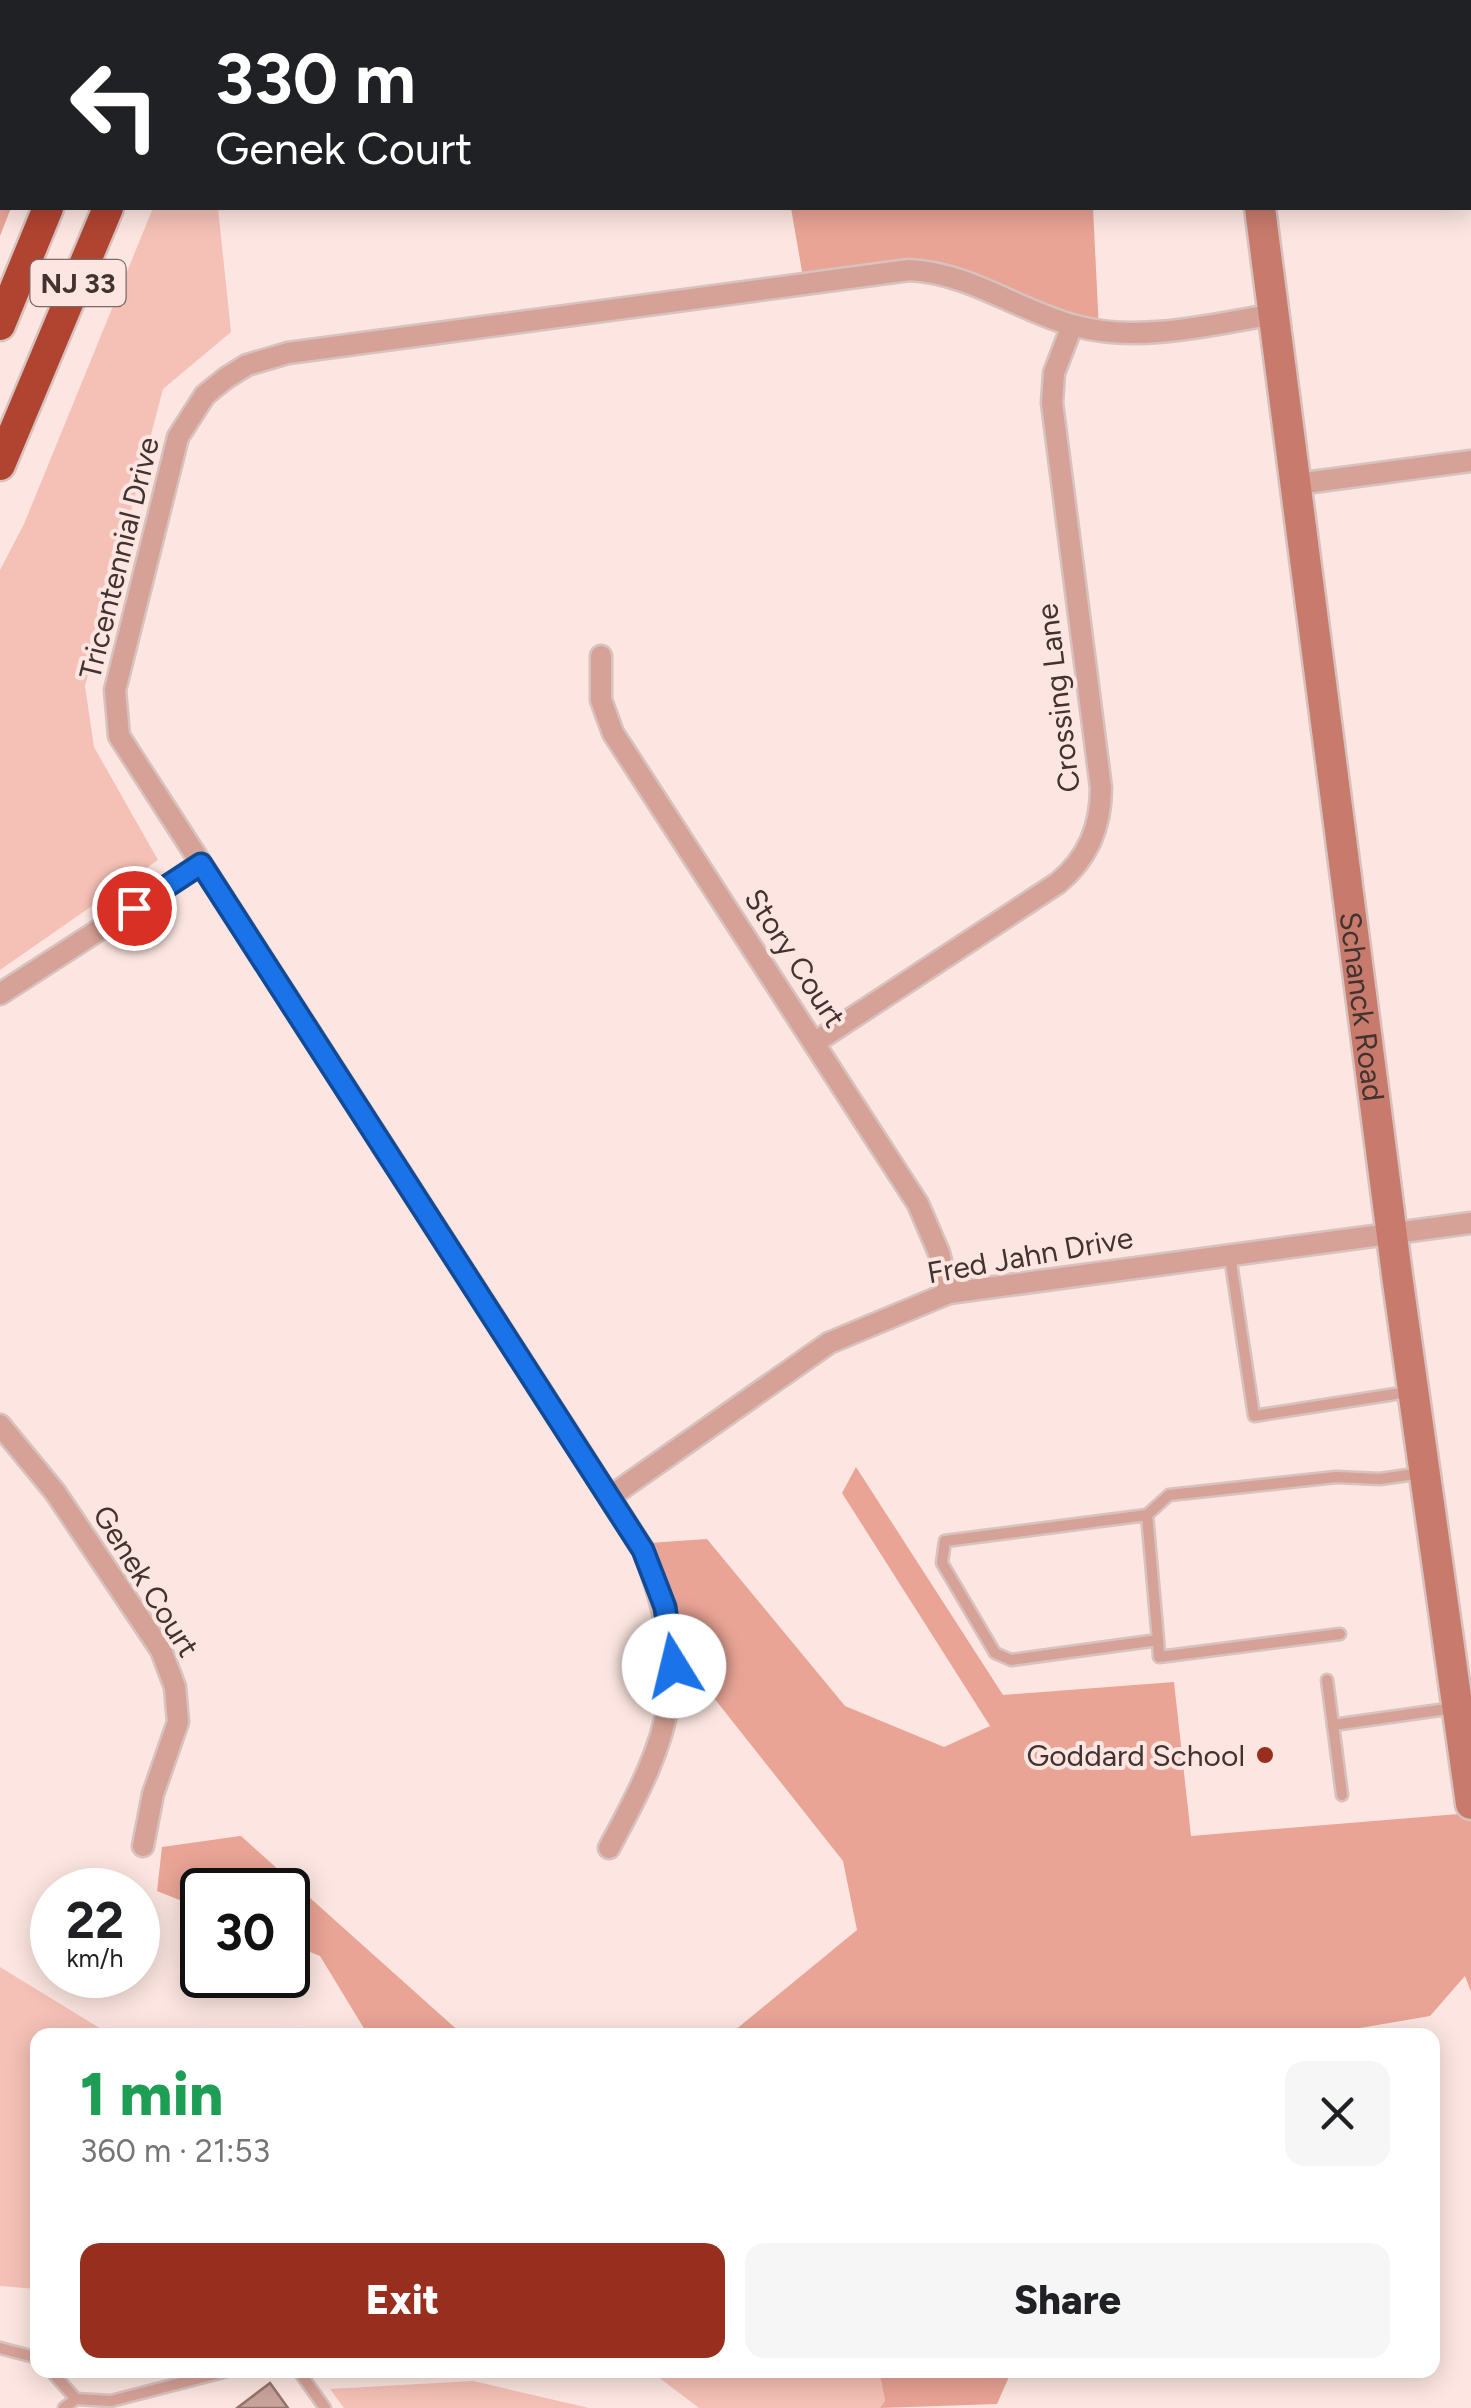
<!DOCTYPE html>
<html lang="en">
<head>
<meta charset="utf-8">
<style>
  body { margin:0; font-family:Figtree,sans-serif; background:#f6f6f6; color:#202124; height:100vh; display:flex; flex-direction:column; font-size:38px; white-space:nowrap }
  * { box-sizing:border-box; margin:0 }
  p { font-size:32px; color:#757577 }
  .icon { flex:none; width:55px; height:55px; fill:none; stroke:currentColor; stroke-width:2; stroke-linecap:round; stroke-linejoin:round }
  .map { position:relative; flex:1; overflow:hidden }
  .details { position:absolute; left:30px; top:2028px; width:1410px; height:350px; display:flex; flex-direction:column; background:#fff; border-radius:20px; box-shadow:0 5px 25px #0003 }
  .details>* { flex:none }
  .hud { position:absolute; left:0px; top:0px; width:1472px; height:210px; box-shadow:0 5px 25px #0003; background:#202124; color:#fff; overflow:hidden }
  .speed { position:absolute; left:30px; top:1868px; display:flex; gap:20px; font-size:50px; font-weight:700; text-align:center }
  .speed>* { display:grid; place-content:center; width:130px; height:130px; border-radius:50%; background:#fff; box-shadow:0 5px 25px #0003; line-height:1 }
  .speed small { font-size:25px; font-weight:400 }
  .speed .limit { border:5px solid #111; border-radius:15px; background:#fff; color:#111 }
  .pin { position:absolute; display:grid; place-items:center; width:85px; height:85px; color:#fff; margin:-42px; border:5px solid #fff; border-radius:50%; box-shadow:0 2px 10px #0007 }
  .me { position:absolute; width:110px; margin:-55px; rotate:351deg; stroke-linejoin:round; filter:drop-shadow(0 0 8px #0008) }
  .turn { display:flex; align-items:center; gap:35px; height:210px; padding:0 50px; font-size:45px }
  .turn .icon { width:130px; height:130px; stroke-width:2.5 }
  .turn b { display:block; font-size:70px; line-height:85px }
  .round { display:grid; place-items:center; flex:none; width:105px; height:105px; border-radius:20px; background:#f6f6f6 }
  .head { display:flex; align-items:center; justify-content:space-between; height:170px; padding:0 50px }
  h1 { font-size:60px; font-weight:800; line-height:75px; color:#1e9e55 }
  .button { display:flex; gap:20px; margin-top:auto; padding:20px 50px }
  .button a { flex:1; height:115px; border-radius:20px; background:#982e1d; color:#fff; font-size:40px; font-weight:800; line-height:115px; text-align:center }
  .button a+a { background:#f6f6f6; color:#202124 }
  .map>svg:first-child { display:block }
  .green { fill:#f5c1b6 }
  .forest { fill:#e9a496 }
  .building { fill:#c9a49d; stroke:#95746d; stroke-width:2.5 }
  .lines { fill:none; stroke-linecap:round; stroke-linejoin:round }
  .lane-casing { stroke:#d8c2be; stroke-width:15 }
  .street-casing { stroke:#d8c2be; stroke-width:25 }
  .secondary-casing { stroke:#d8c2be; stroke-width:35 }
  .highway-casing { stroke:#d8c2be; stroke-width:35 }
  .lane { stroke:#d6a196; stroke-width:10 }
  .street { stroke:#d6a196; stroke-width:20 }
  .secondary { stroke:#c87b6c; stroke-width:30 }
  .highway { stroke:#b04431; stroke-width:30 }
  .route-casing { stroke:#114b97; stroke-width:25 }
  .route { stroke:#1a73e8; stroke-width:18 }
  .poi-dot { fill:#982e1d; stroke:#fde6e1; stroke-width:4 }
  .labels { text-anchor:middle; dominant-baseline:central; stroke-width:8; stroke-linejoin:round; paint-order:stroke }
  .shield { fill:#fde6e1; stroke:#7a6965; stroke-width:2.5 }
  .shield-label { font-size:28px; font-weight:bold; fill:#423330 }
  .street-label { font-size:30px; fill:#423330; stroke:#fde6e1 }
  .poi-label { font-size:30px; fill:#423330; stroke:#fde6e1; text-anchor:end }
</style>
</head>
<body>
<div class="map">
<svg width="1471" height="2408" viewBox="0 0 1471 2408">
  <rect width="100%" height="100%" fill="#fde6e1"/>
  <g class="green">
    <polygon points="153,208 218,208 231,332 163,389 85,686 94,747 158,860 0,970 0,570 24,524"/>
    <polygon points="0,1967 111,2035 38,2035 37,2289 0,2286"/>
    <polygon points="649,2370 879,2370 885,2401 880,2408 699,2408"/>
    <polygon points="473,2381 589,2408 344,2408 330,2389"/>
  </g>
  <g class="forest">
    <polygon points="0,0 88,0 2,2 2,208 11,208 0,236"/>
    <polygon points="230,0 546,0 580,2 229,2"/>
    <polygon points="791,208 1093,208 1099,330 938,272 804,283"/>
    <polygon points="856,1467 1003,1695 1174,1682 1191,1836 1471,1813 1471,1992 1465,1976 1430,2016 1319,2035 729,2035 857,1930 843,1861 676,1650 649,1543 707,1539 845,1706 944,1747 990,1726 842,1493"/>
    <polygon points="240,1836 241,1836 463,2035 368,2035 320,1956 288,1943 288,1890 202,1890 202,1909 157,1891 162,1847"/>
    <polygon points="879,2370 1012,2370 997,2404 880,2408 885,2401"/>
  </g>
  <polygon class="building" points="270,2383 288,2408 237,2408"/>
  <g class="lines">
    <defs>
      <g id="lane">
        <polyline points="773,0 793,2"/>
        <polyline points="1108,0 1108,2"/>
        <polyline points="1181,2 1208,0"/>
        <polyline points="1230,1256 1254,1416 1408,1392"/>
        <polyline points="1147,1515 1169,1495 1336,1477 1380,1479 1422,1473"/>
        <polyline points="1158,1640 1011,1660 995,1653 942,1563 945,1541 1147,1515 1158,1640 1159,1657 1340,1634"/>
        <polyline points="1327,1680 1333,1725 1454,1708"/>
        <polyline points="1333,1725 1342,1795"/>
        <polyline points="0,2348 38,2358"/>
        <polyline points="50,2370 76,2399"/>
        <polyline points="298,2370 325,2408"/>
        <polyline points="64,2408 76,2399 111,2401 231,2370"/>
      </g>
      <g id="street">
        <polyline points="1297,484 1471,461"/>
        <polyline points="601,656 601,700 613,733 918,1204 939,1253 949,1293"/>
        <polyline points="0,994 201,864"/>
        <path d="M814 1043 1058 883C1088 858 1101 827 1101 788L1052 403 1054 373 1072 326"/>
        <polyline points="0,1425 55,1492 161,1650 175,1687 178,1722 153,1794 143,1846"/>
        <polyline points="611,1496 829,1343 949,1293 1471,1223"/>
        <path d="M609 1848C673 1730 692 1679 643 1549L119 736 115 690 178 437 205 395 226 378 247 365 288 353 909 270C971 273 1018 311 1076 326 1138 343 1211 325 1274 314"/>
      </g>
      <g id="secondary">
        <polyline points="1234,0 1234,2"/>
        <path id="s1" d="M1260 208 1397 1275 1471 1804"/>
      </g>
      <g id="highway">
        <polyline points="124,2 125,0"/>
        <polyline points="184,2 185,0"/>
        <polyline points="0,325 48,208"/>
        <polyline points="0,465 108,208"/>
      </g>
    </defs>
    <use href="#lane" class="lane-casing"/>
    <use href="#street" class="street-casing"/>
    <use href="#secondary" class="secondary-casing"/>
    <use href="#highway" class="highway-casing"/>
    <use href="#lane" class="lane"/>
    <use href="#street" class="street"/>
    <use href="#secondary" class="secondary"/>
    <use href="#highway" class="highway"/>
  </g>
  <g class="lines">
    <defs>
      <polyline id="route" points="134,908 201,864 643,1550 665,1607 674,1666"/>
    </defs>
    <use href="#route" class="route-casing"/>
    <use href="#route" class="route"/>
  </g>
  <circle class="poi-dot" cx="1265" cy="1755" r="10"/>
  <g class="labels">
    <rect class="shield" x="30.5" y="260" width="95" height="46" rx="8"/>
    <g class="shield-label">
      <text x="78" y="283">NJ 33</text>
    </g>
    <g class="street-label">
      <text transform="translate(119 558) rotate(-76)">Tricentennial Drive</text>
      <text transform="translate(1058 698) rotate(-97)">Crossing Lane</text>
      <text transform="translate(795 958) rotate(57)">Story Court</text>
      <text stroke="none"><textPath href="#s1" startOffset="805">Schanck Road</textPath></text>
      <text transform="translate(1030 1255) rotate(-10)">Fred Jahn Drive</text>
      <text transform="translate(146 1581) rotate(58)">Genek Court</text>
    </g>
    <g class="poi-label">
      <text x="1245" y="1755">Goddard School</text>
    </g>
  </g>
</svg>
<div class="speed"><div>22<small>km/h</small></div><div class="limit">30</div></div>
<div class="pin" style="left:134px;top:908px;background:#d93025"><svg class="icon" aria-label="arrive" viewBox="0 0 24 24"><path d="M6 21V4h12l-3 4 3 4H6"/></svg></div>
<svg class="me" style="left:674px;top:1666px" viewBox="-20 -20 40 40"><circle r="19" fill="#fff"/><path d="M0-13L10 11 0 6-10 11z" fill="#1a73e8"/></svg>
<div class="hud">
<div class="turn"><svg class="icon" aria-label="left" viewBox="0 0 24 24"><path d="M17 20v-9H6M10 6l-5 5 5 5"/></svg><div><b>330 m</b>Genek Court</div></div>
</div>
<section class="details">
<div class="head"><div><h1>1 min</h1><p>360 m · 21:53</p></div><a class="round"><svg class="icon" aria-label="close" viewBox="0 0 24 24"><path d="M6 6l12 12M18 6L6 18"/></svg></a></div>
<div class="button"><a>Exit</a><a>Share</a></div>
</section>
</div>
</body>
</html>
